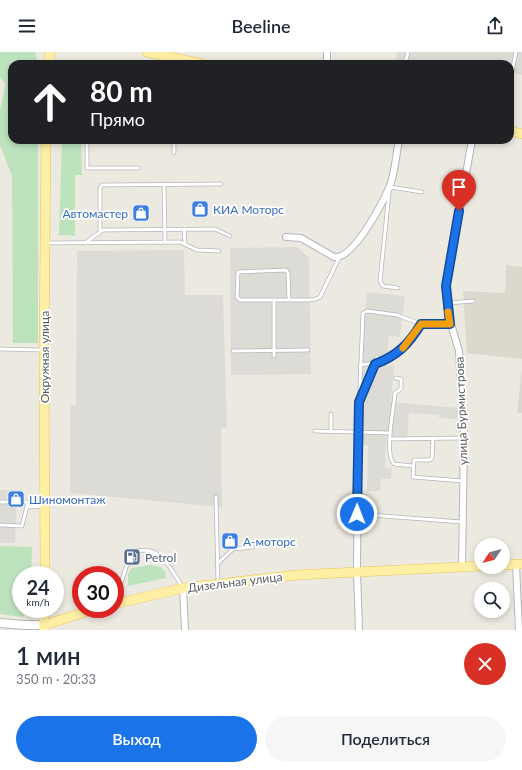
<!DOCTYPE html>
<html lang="ru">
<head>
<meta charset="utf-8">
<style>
  body { margin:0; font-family:Lato,sans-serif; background:#f6f6f7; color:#1f2937; height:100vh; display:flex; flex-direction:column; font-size:15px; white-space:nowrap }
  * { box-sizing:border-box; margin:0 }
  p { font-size:13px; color:#747a83 }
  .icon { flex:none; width:22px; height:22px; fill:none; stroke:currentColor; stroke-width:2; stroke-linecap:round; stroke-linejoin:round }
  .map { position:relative; height:578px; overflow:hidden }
  .details { display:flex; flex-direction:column; background:#fff; flex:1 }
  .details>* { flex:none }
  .banner { position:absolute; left:8px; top:8px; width:506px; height:84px; border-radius:12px; box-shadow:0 2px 6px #0003; background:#202124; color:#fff; overflow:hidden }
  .needle { width:26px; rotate:234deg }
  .buttons { position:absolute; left:474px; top:486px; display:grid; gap:8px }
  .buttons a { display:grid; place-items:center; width:36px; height:36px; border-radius:50%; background:#fff; box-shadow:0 2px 6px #0003; font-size:20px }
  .speed { position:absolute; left:12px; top:514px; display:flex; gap:8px; font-size:20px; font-weight:700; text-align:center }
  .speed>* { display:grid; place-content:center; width:52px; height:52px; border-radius:50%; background:#fff; box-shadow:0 2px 6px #0003; line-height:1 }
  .speed small { font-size:10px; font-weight:400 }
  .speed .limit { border:6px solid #d22; background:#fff; color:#111 }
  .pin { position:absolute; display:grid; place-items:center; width:34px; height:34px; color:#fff; margin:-41px -17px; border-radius:50% 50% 50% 0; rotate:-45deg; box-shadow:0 0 4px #0007 }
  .pin .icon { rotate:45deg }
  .me { position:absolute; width:44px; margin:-22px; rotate:1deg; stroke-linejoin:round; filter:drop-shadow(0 0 3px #0008) }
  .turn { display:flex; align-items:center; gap:14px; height:84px; padding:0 16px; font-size:18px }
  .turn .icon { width:52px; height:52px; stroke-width:2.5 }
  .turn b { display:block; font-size:28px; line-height:34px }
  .round { display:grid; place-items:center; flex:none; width:42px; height:42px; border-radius:21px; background:#f6f6f7 }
  .head { display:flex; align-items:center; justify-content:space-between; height:68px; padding:0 16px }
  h1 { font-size:24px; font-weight:600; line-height:30px }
  .primary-button { display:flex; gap:8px; margin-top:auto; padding:8px 16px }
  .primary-button a { flex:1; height:46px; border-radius:24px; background:#1a73e8; color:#fff; font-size:16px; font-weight:600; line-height:46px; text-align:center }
  .primary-button a+a { background:#f6f6f7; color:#1f2937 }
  header { display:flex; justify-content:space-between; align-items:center; height:52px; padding:0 16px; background:#fff; font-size:18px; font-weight:600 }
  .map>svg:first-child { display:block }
  .industrial { fill:#dddbd5 }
  .education { fill:#dcd8ce }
  .green { fill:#bde3bd }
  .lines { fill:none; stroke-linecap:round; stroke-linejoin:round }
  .lane-casing { stroke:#b3b6bb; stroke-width:4.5 }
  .street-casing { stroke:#b3b6bb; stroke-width:8 }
  .secondary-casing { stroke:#b4b7bd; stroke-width:10 }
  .primary-casing { stroke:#edc458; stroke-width:10 }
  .lane { stroke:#fff; stroke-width:3 }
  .street { stroke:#fff; stroke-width:6 }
  .secondary { stroke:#fff; stroke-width:8 }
  .primary { stroke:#fdefa4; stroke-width:9 }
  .route-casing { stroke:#114b97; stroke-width:10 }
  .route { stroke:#1a73e8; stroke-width:7 }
  .slow { stroke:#f59e0b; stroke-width:7 }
  .labels { text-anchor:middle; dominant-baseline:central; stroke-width:3.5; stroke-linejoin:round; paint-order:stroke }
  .shop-label { font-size:12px; fill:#366cbe; stroke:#fff; text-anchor:start }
  .street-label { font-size:12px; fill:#595d61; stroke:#fff }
  .service-label { font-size:12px; fill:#4e5e75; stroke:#fff; text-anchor:start }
</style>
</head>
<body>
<header><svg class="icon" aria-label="menu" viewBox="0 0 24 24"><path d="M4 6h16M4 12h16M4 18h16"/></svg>Beeline<svg class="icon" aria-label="share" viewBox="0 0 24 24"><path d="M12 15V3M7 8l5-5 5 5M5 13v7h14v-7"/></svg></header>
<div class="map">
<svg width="522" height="578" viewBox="0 0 522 578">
  <rect width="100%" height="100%" fill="#ece9e0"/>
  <g class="industrial">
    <polygon points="397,0 522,0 522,23 510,20 510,12 396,12"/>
    <polygon points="297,195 309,206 311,322 231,323 230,196"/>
    <polygon points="184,198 185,243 223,243 227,376 221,376 222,455 70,441 70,353 76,353 77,199"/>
    <polygon points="367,240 405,244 400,285 389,284 386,313 394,314 391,350 459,356 458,367 439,366 439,363 409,361 407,385 386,384 385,416 392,416 391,427 381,427 380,439 367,439 368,393 360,393 363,280"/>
    <polygon points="0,438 17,438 15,491 0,491"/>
  </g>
  <g class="education">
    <polygon points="506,213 522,215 522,307 467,301 463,239 505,241"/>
    <polygon points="522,316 522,361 517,361"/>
  </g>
  <g class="green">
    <polygon points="0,0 35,0 38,12 12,12 12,88 38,88 38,291 13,291 12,124 0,93 0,57 6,31 0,26"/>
    <polygon points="62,88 81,88 82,123 75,123 75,184 59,183"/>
    <polygon points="0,494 32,495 31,523 21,523 21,557 30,557 30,559 22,565 0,562"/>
    <polygon points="151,513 160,515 165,519 166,526 128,534 128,522 132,516"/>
  </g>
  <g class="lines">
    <defs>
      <g id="lane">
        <polyline points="405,12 408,0"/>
        <polyline points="510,29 516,0"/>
        <polyline points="87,88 87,116 139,116"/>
        <polyline points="174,88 174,101"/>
        <polyline points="164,132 165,190"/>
        <polyline points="390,135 422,140"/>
        <polyline points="389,141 380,229 383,234 398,236"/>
        <polyline points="184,177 185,191"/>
        <polyline points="100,178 100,136 102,133 221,132"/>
        <polyline points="46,191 180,190 197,198 219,199"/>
        <polyline points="85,191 103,178 215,177 230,184"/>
        <polyline points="274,248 274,304"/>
        <polyline points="289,248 288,221 286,218 238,220 237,245 240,248 309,248 316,247 320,245 339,206"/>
        <polyline points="449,251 473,249"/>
        <polyline points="0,297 42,298"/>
        <polyline points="233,299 308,298"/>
        <path d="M360 313C392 310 404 299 421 272"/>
        <path d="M396 326 401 327V337L395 341C394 355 384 402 394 412L413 414"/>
        <polyline points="360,348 377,305"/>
        <polyline points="331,362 331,380"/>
        <polyline points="315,379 390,381"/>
        <polyline points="358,380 363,261 367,259 397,263 421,272 451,272"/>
        <polyline points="433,386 432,406 430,408 414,408 413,425 463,429"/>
        <polyline points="390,387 464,386"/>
        <polyline points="216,445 218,531"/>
        <polyline points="0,450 28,450 22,474 0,473"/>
        <polyline points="27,455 44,454"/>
        <polyline points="357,462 462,470"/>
        <polyline points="217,512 233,497 253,495"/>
        <path d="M115 550 131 500C161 492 168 513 182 534"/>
      </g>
      <g id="street">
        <polyline points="327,12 327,0"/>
        <path d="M286 185 301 186 334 205C353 208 382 152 389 136 395 122 396 103 399 88"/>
        <polyline points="358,380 357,520 359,578"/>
        <polyline points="516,513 519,578"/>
        <polyline points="462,514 464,386 459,299 451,272 446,234 472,88"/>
        <polyline points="183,536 185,578"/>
      </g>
      <polyline id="secondary" points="0,571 24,573 44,573"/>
      <g id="primary">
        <polyline points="147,0 203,12"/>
        <polyline points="49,12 50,0"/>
        <polyline points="510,79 522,82"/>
        <polyline points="503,513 522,512"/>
        <polyline points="45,523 44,298 46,88"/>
        <polyline points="115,552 183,536 296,523 481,514"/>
        <polyline points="44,573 95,557"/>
        <polyline points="44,577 44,557"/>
      </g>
    </defs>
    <use href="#lane" class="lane-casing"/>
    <use href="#street" class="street-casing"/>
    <use href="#secondary" class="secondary-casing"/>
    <use href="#primary" class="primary-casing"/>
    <use href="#lane" class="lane"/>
    <use href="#street" class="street"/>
    <use href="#secondary" class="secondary"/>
    <use href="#primary" class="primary"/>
  </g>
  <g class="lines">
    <defs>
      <path id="route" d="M357 462 359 350 375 312C397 304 409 292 421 272H450L446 234 459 159"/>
    </defs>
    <use href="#route" class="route-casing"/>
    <use href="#route" class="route"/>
    <polyline class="slow" points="403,296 421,272 450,272 448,260"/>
  </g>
  <defs>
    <symbol id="shop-square" viewBox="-11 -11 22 22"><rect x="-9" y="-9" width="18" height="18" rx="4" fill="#3f7fe0" stroke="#fff"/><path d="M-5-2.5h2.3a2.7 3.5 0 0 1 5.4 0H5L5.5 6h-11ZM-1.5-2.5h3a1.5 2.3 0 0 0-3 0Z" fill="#fff"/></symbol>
    <symbol id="fuel-square" viewBox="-11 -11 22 22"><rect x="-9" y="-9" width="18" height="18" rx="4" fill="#5c6f8a" stroke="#fff"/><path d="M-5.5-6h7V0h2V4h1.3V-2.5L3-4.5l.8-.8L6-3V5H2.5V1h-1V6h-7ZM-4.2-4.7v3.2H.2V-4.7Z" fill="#fff"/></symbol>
  </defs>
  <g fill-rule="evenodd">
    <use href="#shop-square" x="190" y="147" width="20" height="20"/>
    <use href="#shop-square" x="131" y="151" width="20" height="20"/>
    <use href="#shop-square" x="6" y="437" width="20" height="20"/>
    <use href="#shop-square" x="220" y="479" width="20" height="20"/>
    <use href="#fuel-square" x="122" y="495" width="20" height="20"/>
  </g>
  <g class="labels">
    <g class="shop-label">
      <text x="213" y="157">КИА Моторс</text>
      <text x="128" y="161" text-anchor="end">Автомастер</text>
      <text x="29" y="447">Шиномонтаж</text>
      <text x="243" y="489">А-моторс</text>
    </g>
    <g class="street-label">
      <text transform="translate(44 305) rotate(-90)">Окружная улица</text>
      <text transform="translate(461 359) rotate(-92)">улица Бурмистрова</text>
      <text transform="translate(235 530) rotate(-7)">Дизельная улица</text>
    </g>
    <g class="service-label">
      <text x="145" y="505">Petrol</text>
    </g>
  </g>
</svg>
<div class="buttons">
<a><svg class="needle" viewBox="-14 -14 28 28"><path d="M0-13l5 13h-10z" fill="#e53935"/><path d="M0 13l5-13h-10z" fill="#747a83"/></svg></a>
<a><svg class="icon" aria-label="search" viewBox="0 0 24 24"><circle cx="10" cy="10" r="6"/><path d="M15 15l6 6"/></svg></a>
</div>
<div class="speed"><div>24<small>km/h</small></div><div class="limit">30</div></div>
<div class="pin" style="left:459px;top:159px;background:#d93025"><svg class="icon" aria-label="arrive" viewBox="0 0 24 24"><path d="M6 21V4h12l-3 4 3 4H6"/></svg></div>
<svg class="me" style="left:357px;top:462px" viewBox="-20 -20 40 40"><circle r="17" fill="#1a73e8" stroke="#fff" stroke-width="3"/><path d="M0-11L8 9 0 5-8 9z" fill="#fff"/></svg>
<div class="banner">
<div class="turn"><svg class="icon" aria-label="ahead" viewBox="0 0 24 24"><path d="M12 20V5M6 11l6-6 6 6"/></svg><div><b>80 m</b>Прямо</div></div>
</div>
</div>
<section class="details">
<div class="head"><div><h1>1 мин</h1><p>350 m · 20:33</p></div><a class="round" style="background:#d93025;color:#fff"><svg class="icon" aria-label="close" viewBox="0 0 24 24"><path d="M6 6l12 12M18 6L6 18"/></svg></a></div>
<div class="primary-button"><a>Выход</a><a>Поделиться</a></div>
</section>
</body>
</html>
